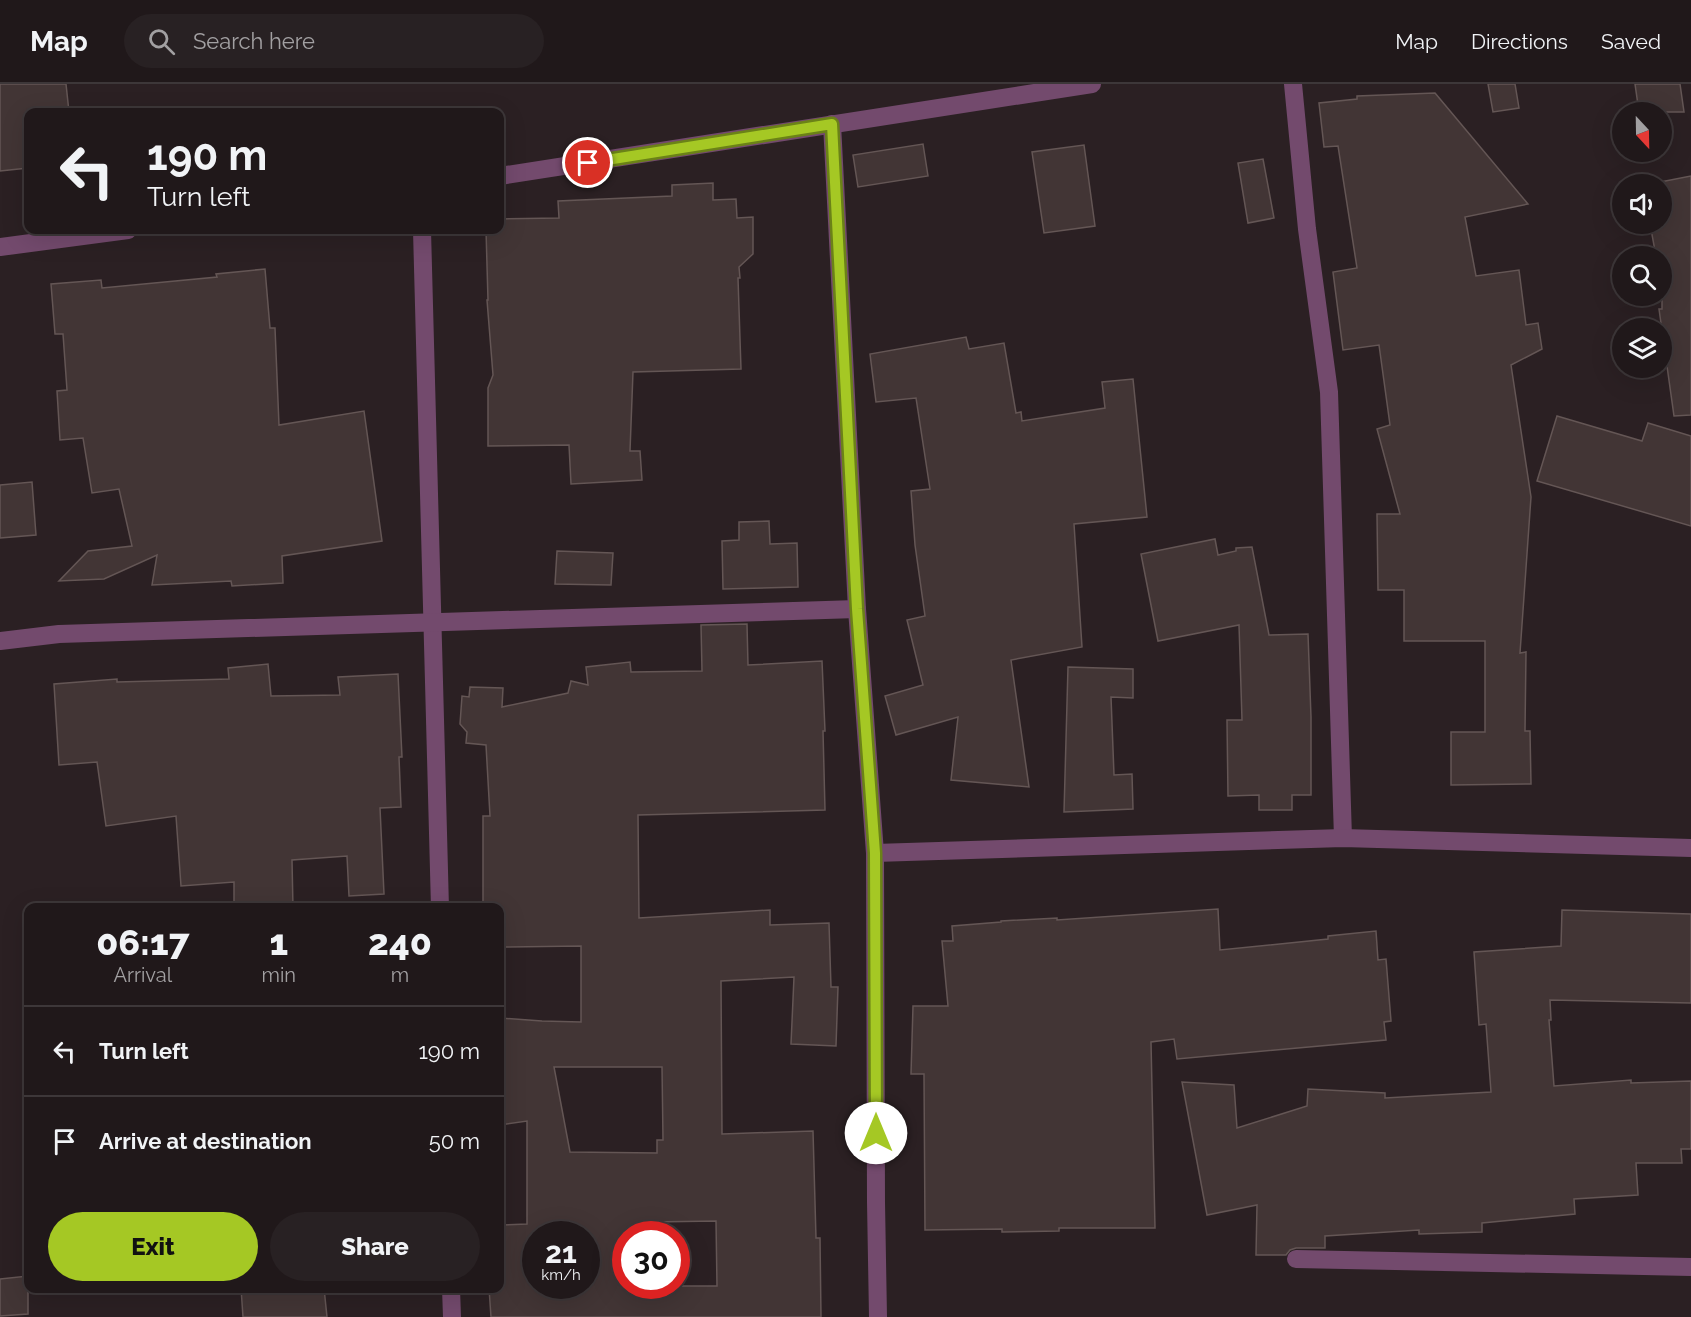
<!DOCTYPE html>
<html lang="en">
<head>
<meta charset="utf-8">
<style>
  body { margin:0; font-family:Raleway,sans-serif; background:#282123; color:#f1f3f6; height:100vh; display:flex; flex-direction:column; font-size:22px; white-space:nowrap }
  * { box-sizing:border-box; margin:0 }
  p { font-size:20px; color:#a2a0a2 }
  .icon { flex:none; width:33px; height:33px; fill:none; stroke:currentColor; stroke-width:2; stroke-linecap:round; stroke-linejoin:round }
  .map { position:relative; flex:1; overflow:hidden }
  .panel { position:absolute; left:24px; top:819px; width:480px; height:390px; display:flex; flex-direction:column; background:#20181a; border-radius:12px; box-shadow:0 6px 24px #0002,0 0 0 2px #3d3739 }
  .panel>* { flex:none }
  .banner { position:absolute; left:24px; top:24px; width:480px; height:126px; border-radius:12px; box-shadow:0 6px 24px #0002,0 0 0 2px #3d3739; background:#20181a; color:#f1f3f6; overflow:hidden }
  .needle { width:39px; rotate:158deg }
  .controls { position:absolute; left:1612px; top:18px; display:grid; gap:12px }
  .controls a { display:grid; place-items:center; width:60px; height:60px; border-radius:50%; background:#20181a; box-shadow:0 6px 24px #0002,0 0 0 2px #3d3739; font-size:30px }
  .speed { position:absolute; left:522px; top:1137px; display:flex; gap:12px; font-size:30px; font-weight:700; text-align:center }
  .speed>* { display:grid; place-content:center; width:78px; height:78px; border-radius:50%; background:#20181a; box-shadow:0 6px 24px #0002,0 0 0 2px #3d3739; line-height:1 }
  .speed small { font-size:15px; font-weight:400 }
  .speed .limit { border:9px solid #d22; background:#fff; color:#111 }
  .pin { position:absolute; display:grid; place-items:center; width:51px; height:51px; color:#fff; margin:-26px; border:3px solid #fff; border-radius:50%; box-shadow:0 2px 6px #0007 }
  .me { position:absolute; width:66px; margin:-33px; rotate:0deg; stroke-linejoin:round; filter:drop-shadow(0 0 4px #0008) }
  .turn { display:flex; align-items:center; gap:21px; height:126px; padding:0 24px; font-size:27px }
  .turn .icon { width:78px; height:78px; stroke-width:2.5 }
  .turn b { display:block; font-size:42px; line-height:51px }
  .eta { display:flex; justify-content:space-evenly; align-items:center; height:102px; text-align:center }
  .eta b { font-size:36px; font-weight:800; line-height:42px }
  .action { display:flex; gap:12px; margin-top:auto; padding:12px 24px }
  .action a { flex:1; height:69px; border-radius:36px; background:#a5c824; color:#111; font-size:24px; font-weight:800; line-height:69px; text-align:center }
  .action a+a { background:#282123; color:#f1f3f6 }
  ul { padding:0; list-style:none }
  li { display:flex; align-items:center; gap:18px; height:90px; padding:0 24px; border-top:2px solid #3d3739 }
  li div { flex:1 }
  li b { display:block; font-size:22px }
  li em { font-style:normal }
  header { display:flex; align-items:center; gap:36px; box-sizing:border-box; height:84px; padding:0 30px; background:#20181a; border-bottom:2px solid #3d3739 }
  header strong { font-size:28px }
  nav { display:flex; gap:33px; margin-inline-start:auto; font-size:21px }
  .search { width:420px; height:54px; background:#282123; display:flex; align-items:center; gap:15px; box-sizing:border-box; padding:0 21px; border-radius:33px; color:#a2a0a2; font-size:22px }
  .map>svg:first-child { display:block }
  .building { fill:#423535; stroke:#645655; stroke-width:1.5; fill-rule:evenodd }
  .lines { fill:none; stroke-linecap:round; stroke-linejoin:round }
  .minor { stroke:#734a6d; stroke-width:18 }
  .route-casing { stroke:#6b8217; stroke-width:15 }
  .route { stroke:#a5c824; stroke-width:10 }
</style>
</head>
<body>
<header>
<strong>Map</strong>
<div class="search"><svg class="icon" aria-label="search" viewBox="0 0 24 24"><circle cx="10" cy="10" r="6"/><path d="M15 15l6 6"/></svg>Search here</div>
<nav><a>Map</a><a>Directions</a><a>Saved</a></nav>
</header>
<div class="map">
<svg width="1691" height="1233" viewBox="0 0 1691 1233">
  <rect width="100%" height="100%" fill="#2b2023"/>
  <g class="building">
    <polygon points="0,0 66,0 69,28 28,28 28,84 0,87"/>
    <polygon points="1488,0 1515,0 1519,24 1493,28"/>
    <polygon points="1635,0 1680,0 1684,28 1639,28"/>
    <polygon points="1435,9 1528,120 1465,133 1476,192 1519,186 1526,241 1538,239 1542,265 1511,281 1531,413 1520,569 1526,568 1525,647 1530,647 1531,700 1451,701 1451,648 1485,648 1485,557 1404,557 1404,506 1378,506 1377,430 1400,430 1377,345 1390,341 1379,261 1343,266 1333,188 1357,184 1338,62 1324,63 1319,19 1357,15 1357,12"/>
    <polygon points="923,60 928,92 858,103 853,71"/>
    <polygon points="1084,61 1095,142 1044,149 1032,68"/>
    <polygon points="1263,75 1274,134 1248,139 1238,79"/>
    <polygon points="1691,92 1691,331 1674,332 1659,225 1662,225 1662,172 1656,172 1650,140 1662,140 1662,100 1650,100"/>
    <polygon points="713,99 713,116 736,115 737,134 753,133 753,170 739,183 740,194 738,194 741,285 633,288 630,367 640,367 642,396 571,400 569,361 488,362 488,304 493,291 487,216 488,216 486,146 500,146 500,135 559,134 558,117 672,112 672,101"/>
    <polygon points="265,185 270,244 275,244 279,341 364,327 382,457 282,472 283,499 232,502 231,497 152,501 157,471 104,495 59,497 88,467 132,462 119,405 92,409 83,354 60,356 57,307 67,306 63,250 55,250 51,200 101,196 102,204 217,193 216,190"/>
    <polygon points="966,253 969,265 1004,259 1016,329 1021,328 1022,337 1105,324 1102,298 1133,295 1147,433 1074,440 1082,563 1011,576 1029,703 951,696 958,633 896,651 885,612 923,601 907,536 925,532 915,461 911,407 930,405 916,314 876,318 870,270"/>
    <polygon points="1557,332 1642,357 1648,339 1691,352 1691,442 1537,397"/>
    <polygon points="32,398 36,451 0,454 0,401"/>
    <polygon points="769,437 770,460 797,459 798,503 723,505 722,457 739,456 739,438"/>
    <polygon points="1215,455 1218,471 1236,467 1236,464 1252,463 1269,551 1308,550 1311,633 1311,711 1292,711 1292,726 1259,726 1259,711 1228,712 1227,636 1242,636 1239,541 1158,557 1141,470"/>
    <polygon points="557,467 613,469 611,501 555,500"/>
    <path d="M747 540 748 581 822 577 825 647H823L825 726 638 731 639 834 770 826V841L829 839 831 903H838L836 962 791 960 794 893 721 897 722 1050 813 1047 816 1154H820L821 1233H491L489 1204H500V1141L527 1140V1037L500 1041V934L542 937 581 938V862L500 863V824H483V732H490L486 661 466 659 467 648 460 640 462 612 469 613 470 603 503 604 502 623 568 609 571 597 588 601 586 583 630 578 631 588 702 587 701 541ZM554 983H662L663 1056H657V1069L570 1068ZM716 1137 717 1202H626V1150H653L652 1138ZM536 1150H586V1202H536Z"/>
    <polygon points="268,580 271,612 340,611 338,593 398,590 402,673 399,673 401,723 380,724 384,810 349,812 347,772 292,776 293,824 234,824 234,798 181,802 176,732 106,742 97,678 59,681 54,600 117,595 117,598 229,595 228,584"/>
    <polygon points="1068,583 1133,585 1133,614 1111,613 1114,691 1132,690 1133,725 1064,728"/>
    <polygon points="1218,825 1220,866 1328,855 1328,852 1376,847 1378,876 1386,875 1391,937 1384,938 1386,956 1177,975 1174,955 1151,958 1155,1144 1059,1144 1059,1147 1002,1148 1002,1145 925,1146 924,990 911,990 913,922 948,922 942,857 953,857 952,842 1001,838 1001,837 1057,834 1057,836"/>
    <polygon points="1562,826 1691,830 1691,919 1550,916 1551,936 1549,936 1554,1002 1631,996 1631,999 1691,997 1691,1065 1681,1065 1682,1079 1636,1079 1638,1111 1574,1115 1575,1130 1482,1139 1482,1148 1419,1150 1419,1146 1325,1152 1325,1164 1296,1164 1290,1166 1286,1171 1256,1171 1257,1121 1207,1131 1182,998 1234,1001 1237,1044 1307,1022 1308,1005 1385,1009 1385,1014 1491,1008 1486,940 1479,941 1474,868 1561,862"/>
    <polygon points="28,1192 28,1230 0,1232 0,1195"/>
    <polygon points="241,1204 324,1204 327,1233 243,1233"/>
  </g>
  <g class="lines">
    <g class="minor">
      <polyline points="1293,0 1307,145 1329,308 1343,754"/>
      <polyline points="832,40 857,525 875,769 876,1118 878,1233"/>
      <polyline points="500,92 1092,0"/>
      <polyline points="422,146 440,824"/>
      <polyline points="0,163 128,146"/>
      <polyline points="0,557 59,550 857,525"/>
      <polyline points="875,769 1343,754 1691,764"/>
      <polyline points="1296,1175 1691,1183"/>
      <polyline points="451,1204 452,1233"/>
    </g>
  </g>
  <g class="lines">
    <defs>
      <polyline id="route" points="588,79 832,40 857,525 875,769 876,1049"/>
    </defs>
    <use href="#route" class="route-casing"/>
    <use href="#route" class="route"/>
  </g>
</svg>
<div class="controls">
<a><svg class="needle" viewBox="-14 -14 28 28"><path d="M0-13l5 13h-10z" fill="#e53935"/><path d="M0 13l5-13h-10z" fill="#a2a0a2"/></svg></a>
<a><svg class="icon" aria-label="sound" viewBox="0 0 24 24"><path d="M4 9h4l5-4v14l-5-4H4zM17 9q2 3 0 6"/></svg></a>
<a><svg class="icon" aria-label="search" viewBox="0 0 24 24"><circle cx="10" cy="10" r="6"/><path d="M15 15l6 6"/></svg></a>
<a><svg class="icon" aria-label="layers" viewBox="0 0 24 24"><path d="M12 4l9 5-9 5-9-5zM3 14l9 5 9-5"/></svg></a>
</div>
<div class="speed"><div>21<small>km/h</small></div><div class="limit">30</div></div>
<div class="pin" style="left:588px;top:79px;background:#d93025"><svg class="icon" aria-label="arrive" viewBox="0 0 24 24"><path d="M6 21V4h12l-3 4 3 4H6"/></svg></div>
<svg class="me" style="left:876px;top:1049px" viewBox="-20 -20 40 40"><circle r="19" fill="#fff"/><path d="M0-13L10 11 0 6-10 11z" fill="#a5c824"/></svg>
<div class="banner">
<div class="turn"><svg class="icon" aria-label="left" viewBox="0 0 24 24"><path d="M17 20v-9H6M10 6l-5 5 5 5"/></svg><div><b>190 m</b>Turn left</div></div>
</div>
<section class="panel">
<div class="eta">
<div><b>06:17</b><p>Arrival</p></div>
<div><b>1</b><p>min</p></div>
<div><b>240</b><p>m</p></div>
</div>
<ul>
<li><svg class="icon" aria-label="left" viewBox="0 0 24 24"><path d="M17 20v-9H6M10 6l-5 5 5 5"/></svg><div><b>Turn left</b></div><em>190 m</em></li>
<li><svg class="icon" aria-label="arrive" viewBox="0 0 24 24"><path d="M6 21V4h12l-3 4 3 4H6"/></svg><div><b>Arrive at destination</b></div><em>50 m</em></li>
</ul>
<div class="action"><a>Exit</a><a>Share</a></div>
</section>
</div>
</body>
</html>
